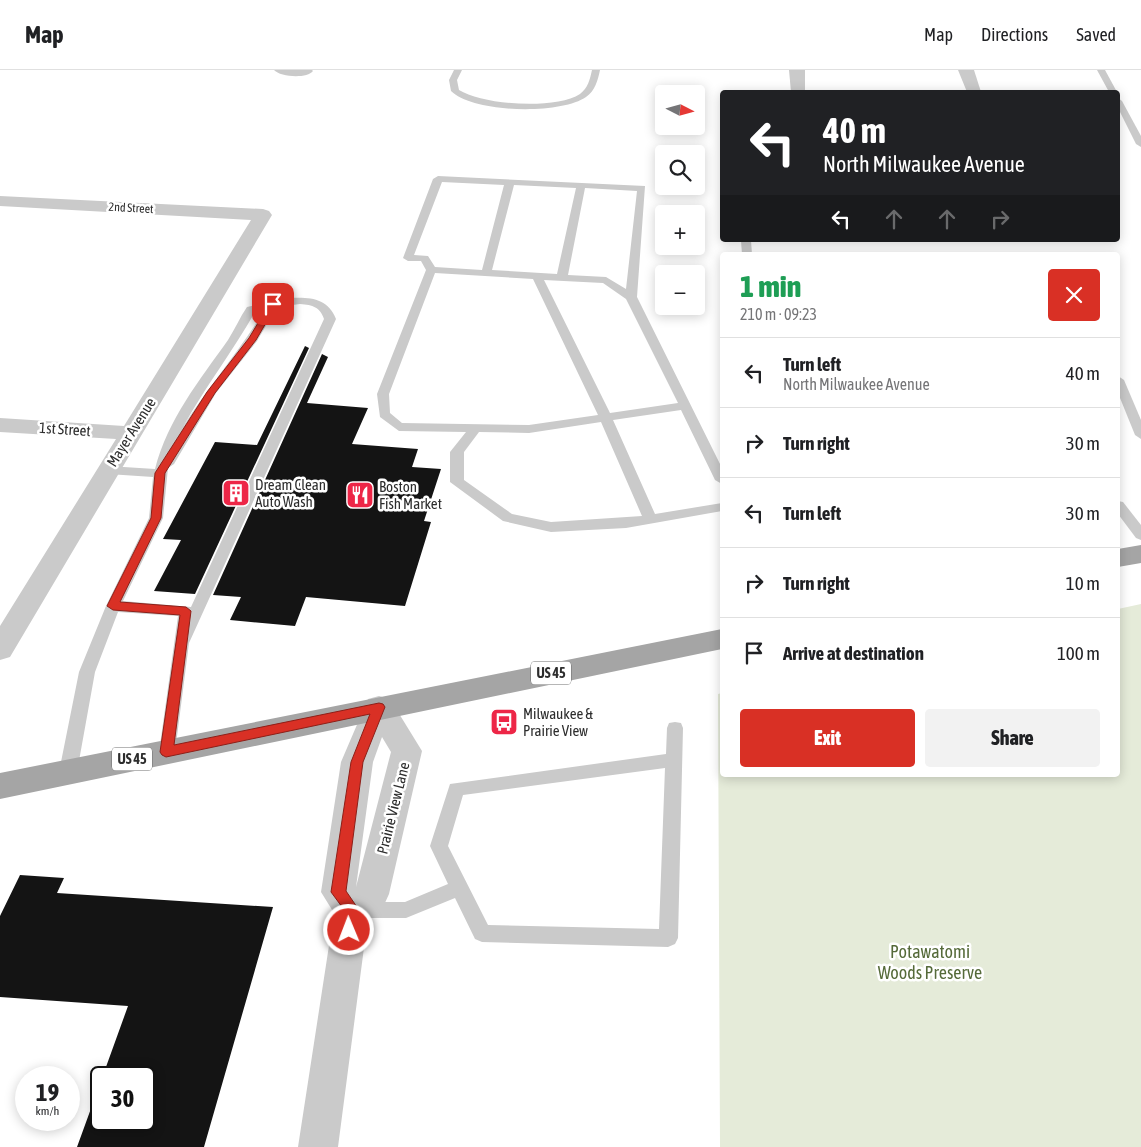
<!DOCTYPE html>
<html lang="en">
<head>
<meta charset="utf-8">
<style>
  body { margin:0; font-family:"Asap Condensed",sans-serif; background:#f2f2f2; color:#202124; height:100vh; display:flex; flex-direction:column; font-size:19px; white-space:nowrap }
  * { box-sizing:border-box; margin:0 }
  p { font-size:16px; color:#757577 }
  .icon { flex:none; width:28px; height:28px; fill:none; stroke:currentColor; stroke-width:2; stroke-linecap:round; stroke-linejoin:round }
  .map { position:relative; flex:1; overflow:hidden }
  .side { position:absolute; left:720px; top:182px; width:400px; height:525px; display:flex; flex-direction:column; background:#fff; border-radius:5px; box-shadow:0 2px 12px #0003 }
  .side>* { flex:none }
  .top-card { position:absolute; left:720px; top:20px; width:400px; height:152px; border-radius:5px; box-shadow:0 2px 12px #0003; background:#202124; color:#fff; overflow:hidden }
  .needle { width:32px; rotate:96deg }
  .controls { position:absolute; left:655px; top:15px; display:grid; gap:10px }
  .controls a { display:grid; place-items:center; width:50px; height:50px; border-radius:5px; background:#fff; box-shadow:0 2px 12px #0003; font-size:25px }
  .speed { position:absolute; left:15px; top:996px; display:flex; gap:10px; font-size:25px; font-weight:700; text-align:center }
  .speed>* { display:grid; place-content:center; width:65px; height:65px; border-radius:50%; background:#fff; box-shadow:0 2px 12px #0003; line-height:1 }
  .speed small { font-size:12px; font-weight:400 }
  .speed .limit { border:2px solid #111; border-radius:8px; background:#fff; color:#111 }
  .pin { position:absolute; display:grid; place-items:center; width:42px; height:42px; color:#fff; margin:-21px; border-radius:10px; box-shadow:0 2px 8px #0006 }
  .me { position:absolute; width:55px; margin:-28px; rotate:359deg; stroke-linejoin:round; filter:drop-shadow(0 0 4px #0008) }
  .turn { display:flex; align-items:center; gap:18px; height:105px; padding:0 20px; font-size:22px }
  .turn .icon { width:65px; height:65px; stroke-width:2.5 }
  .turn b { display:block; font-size:35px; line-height:42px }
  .lanes { display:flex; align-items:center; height:48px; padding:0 20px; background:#0003; justify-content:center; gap:25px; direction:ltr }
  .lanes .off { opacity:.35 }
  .round { display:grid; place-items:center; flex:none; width:52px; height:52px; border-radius:5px; background:#f2f2f2 }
  .headline { display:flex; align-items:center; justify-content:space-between; height:85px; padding:0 20px }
  h1 { font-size:30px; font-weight:800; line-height:38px; color:#1e9e55 }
  .button { display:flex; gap:10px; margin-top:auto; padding:10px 20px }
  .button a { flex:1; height:58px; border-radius:5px; background:#d93025; color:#fff; font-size:20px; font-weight:800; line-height:58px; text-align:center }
  .button a+a { background:#f2f2f2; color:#202124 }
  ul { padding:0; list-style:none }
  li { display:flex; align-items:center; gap:15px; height:70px; padding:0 20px; border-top:1px solid #e0e0e0 }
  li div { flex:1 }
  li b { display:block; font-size:19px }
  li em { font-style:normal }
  header { display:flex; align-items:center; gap:30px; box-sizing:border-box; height:70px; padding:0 25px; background:#fff; border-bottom:1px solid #e0e0e0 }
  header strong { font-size:24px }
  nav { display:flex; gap:28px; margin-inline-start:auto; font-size:18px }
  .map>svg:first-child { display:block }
  .green { fill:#e5ebd9 }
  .building { fill:#141414 }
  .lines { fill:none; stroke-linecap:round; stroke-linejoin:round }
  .lane { fill:#cacaca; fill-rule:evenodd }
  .street { fill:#cacaca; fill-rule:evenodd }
  .primary { fill:#a5a5a5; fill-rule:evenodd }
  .route { fill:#d93025; stroke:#8d1f18 }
  .labels { text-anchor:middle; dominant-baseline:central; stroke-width:5; stroke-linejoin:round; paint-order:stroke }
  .far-street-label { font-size:12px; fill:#2d2d2d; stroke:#fff }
  .shield { fill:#fff; stroke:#6c6c6c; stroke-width:1 }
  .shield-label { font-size:14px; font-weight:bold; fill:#2d2d2d }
  .street-label { font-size:15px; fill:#2d2d2d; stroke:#fff }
  .poi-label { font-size:15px; fill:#2d2d2d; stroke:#fff; text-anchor:start }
  .near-park-label { font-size:18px; fill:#556a39; stroke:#fff }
</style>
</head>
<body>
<header>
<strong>Map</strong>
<nav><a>Map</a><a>Directions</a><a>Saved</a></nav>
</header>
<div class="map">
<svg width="1141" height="1077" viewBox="0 0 1141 1077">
  <rect width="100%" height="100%" fill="#fff"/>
  <polygon class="green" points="1141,534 1141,1077 720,1077 718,624 722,623 722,705 1118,705 1118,539"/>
  <g class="building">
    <polygon points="305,276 309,278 195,524 154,521 181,470 163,469 215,372 257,375"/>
    <polygon points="322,284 328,287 307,333 368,338 352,374 418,379 412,397 441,399 424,451 431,452 405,536 306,527 295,556 230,550 241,527 213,525"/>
    <polygon points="20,805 64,808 57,823 273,837 204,1077 77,1077 101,1011 101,1050 144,1050 144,1008 102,1008 128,936 0,927 0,846"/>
  </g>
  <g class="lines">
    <g class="lane">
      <path d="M454 0H462L457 10 459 20C483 35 555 40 580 24 588 18 590 9 592 0H600C598 10 595 21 586 27 560 45 473 43 451 21L449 10Z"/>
      <polygon points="1097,0 1105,0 1117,22 1109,22"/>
      <polygon points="1118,28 1122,31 1141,66 1141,77 1136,74 1118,38"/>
      <path d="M438 106 645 116 637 227 722 398V414L715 410 681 340 613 350 655 444 722 433V441L626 458 551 462 503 451 450 412V382L466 362 399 361 380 347 377 324 426 200 421 191H408L403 188 433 109ZM442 112 504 115 482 200 435 197 428 186 414 185ZM514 115 576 118 557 204 492 200ZM585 118 637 121 626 219 606 207 568 205ZM435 203 533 209 598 345 529 355 402 353 390 343 389 324ZM544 210 603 213 626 229 678 333 610 343ZM601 352 642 446 551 452 512 444 464 410V382L479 362 529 363Z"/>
      <polygon points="741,170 751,170 752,185 742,185"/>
      <path d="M290 228C310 227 328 228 336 249L189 573 175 682 173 687 167 689 161 687 159 682 178 546 118 542 95 602 77 702 74 707 68 709 62 707 59 702 79 602 106 536 149 448 153 407 108 404 101 400 108 396 155 399C168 349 199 311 228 270 235 259 240 247 247 237ZM300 234C313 235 320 237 324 249L191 537 123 531 163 448 168 398 174 394 216 323 257 271 277 237ZM265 239C240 281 208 316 183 357 205 317 233 281 255 242Z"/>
      <polygon points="1118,306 1124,310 1141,350 1141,369 1135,365 1118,323"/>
      <polygon points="1118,431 1123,432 1141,455 1141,470 1136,468 1118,444"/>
      <path d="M675 652 681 653 683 658 678 868 675 874 668 877 482 872 475 869 455 828 406 848H357L350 846 348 840 350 834 357 832H405L448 814 430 776 450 714 666 684 667 658 669 653ZM665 698 659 859 488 855 448 776 463 725Z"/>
    </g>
    <g class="street">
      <path d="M274 0H312L313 1C307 9 280 7 274 0Z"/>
      <polygon points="789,0 805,0 805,22 791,22"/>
      <polygon points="958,0 974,0 981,22 967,22"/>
      <polygon points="0,126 263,139 269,141 272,145 10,587 0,590 0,556 116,369 0,362 0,348 124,356 251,150 0,136"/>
      <path d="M379 626 390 629 422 681 389 824 384 835 368 847 338 1077H298L334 843 321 822 341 692 368 629ZM382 667 391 682 356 817 373 692Z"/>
    </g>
    <g class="primary">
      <polygon points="1141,475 1141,493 1118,497 1118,479"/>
      <polygon points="722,559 722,579 0,729 0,703"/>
    </g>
  </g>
  <polygon class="route" points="270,233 277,234 256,270 215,323 165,403 161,448 120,532 186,537 191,541 174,675 379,633 383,634 385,637 363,692 346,821 359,840 354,864 349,866 344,864 342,860 345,841 331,822 351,692 370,644 166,687 162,685 160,682 180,545 113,540 107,536 151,448 155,403 207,322 249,268"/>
  <defs>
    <symbol id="building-square" viewBox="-11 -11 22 22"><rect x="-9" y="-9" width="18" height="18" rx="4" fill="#ed2647" stroke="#fff"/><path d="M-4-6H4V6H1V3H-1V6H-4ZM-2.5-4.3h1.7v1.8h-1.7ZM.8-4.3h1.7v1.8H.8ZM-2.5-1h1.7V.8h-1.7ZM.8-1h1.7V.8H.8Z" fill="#fff"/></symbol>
    <symbol id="restaurant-square" viewBox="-11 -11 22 22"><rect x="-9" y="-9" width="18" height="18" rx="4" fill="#ed2647" stroke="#fff"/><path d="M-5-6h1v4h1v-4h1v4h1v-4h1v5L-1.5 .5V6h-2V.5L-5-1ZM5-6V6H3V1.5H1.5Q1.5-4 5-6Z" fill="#fff"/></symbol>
    <symbol id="bus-square" viewBox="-11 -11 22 22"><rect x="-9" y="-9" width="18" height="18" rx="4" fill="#ed2647" stroke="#fff"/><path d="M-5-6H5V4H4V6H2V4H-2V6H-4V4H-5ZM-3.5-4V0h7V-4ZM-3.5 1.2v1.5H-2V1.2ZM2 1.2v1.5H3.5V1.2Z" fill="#fff"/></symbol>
  </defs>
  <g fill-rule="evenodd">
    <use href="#building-square" x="220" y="407" width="32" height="32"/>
    <use href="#restaurant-square" x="344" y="409" width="32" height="32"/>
    <use href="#bus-square" x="488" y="636" width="32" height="32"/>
  </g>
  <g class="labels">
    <g class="far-street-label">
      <text transform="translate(131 138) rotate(3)">2nd Street</text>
    </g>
    <g class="shield">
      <rect x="531" y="591.5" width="40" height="23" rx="4"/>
      <rect x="112" y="677.5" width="40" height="23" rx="4"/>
    </g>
    <g class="shield-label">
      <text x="551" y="603">US 45</text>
      <text x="132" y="689">US 45</text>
    </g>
    <g class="street-label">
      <text transform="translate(65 359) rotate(4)">1st Street</text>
      <text transform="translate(131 362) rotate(-58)">Mayer Avenue</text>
      <text transform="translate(393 738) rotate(-76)">Prairie View Lane</text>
    </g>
    <g class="poi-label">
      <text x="255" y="414">Dream Clean<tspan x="255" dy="17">Auto Wash</tspan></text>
      <text x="379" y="416">Boston<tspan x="379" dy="17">Fish Market</tspan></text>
      <text x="523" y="643">Milwaukee &amp;<tspan x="523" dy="17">Prairie View</tspan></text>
    </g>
    <g class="near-park-label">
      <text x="930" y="881">Potawatomi<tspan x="930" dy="21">Woods Preserve</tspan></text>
    </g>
  </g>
</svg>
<div class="controls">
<a><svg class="needle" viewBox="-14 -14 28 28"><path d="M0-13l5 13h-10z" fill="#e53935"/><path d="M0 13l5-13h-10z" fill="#757577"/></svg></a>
<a><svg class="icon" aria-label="search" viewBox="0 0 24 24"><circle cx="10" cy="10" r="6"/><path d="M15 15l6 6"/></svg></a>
<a>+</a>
<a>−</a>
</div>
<div class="speed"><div>19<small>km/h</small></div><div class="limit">30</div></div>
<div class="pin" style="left:273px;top:234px;background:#d93025"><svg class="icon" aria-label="arrive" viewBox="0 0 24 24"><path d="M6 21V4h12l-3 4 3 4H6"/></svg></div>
<svg class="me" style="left:349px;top:860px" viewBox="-20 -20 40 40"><circle r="17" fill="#d93025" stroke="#fff" stroke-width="3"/><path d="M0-11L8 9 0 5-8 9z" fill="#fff"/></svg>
<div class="top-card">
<div class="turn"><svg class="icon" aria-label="left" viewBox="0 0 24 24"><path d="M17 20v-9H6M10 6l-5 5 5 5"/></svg><div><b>40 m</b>North Milwaukee Avenue</div></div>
<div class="lanes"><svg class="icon" aria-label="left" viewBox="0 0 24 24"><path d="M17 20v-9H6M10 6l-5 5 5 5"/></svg><svg class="icon off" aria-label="ahead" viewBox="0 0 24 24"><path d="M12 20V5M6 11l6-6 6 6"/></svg><svg class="icon off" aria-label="ahead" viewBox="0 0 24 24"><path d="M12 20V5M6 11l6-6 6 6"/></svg><svg class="icon off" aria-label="right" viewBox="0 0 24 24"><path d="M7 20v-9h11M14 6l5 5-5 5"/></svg></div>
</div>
<section class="side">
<div class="headline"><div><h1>1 min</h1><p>210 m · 09:23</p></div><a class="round" style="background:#d93025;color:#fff"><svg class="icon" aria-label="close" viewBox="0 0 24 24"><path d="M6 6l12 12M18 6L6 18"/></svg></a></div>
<ul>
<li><svg class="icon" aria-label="left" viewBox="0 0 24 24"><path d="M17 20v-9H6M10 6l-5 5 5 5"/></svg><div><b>Turn left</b><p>North Milwaukee Avenue</p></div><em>40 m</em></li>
<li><svg class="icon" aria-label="right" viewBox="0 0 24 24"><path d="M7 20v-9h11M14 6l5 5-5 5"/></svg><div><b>Turn right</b></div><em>30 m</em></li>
<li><svg class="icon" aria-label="left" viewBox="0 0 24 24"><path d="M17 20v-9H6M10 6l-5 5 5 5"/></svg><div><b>Turn left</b></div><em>30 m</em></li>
<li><svg class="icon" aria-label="right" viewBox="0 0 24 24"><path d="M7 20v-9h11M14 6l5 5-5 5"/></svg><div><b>Turn right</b></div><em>10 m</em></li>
<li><svg class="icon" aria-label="arrive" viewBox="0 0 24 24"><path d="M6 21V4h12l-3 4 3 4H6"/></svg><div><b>Arrive at destination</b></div><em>100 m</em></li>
</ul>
<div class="button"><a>Exit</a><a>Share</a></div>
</section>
</div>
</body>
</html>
